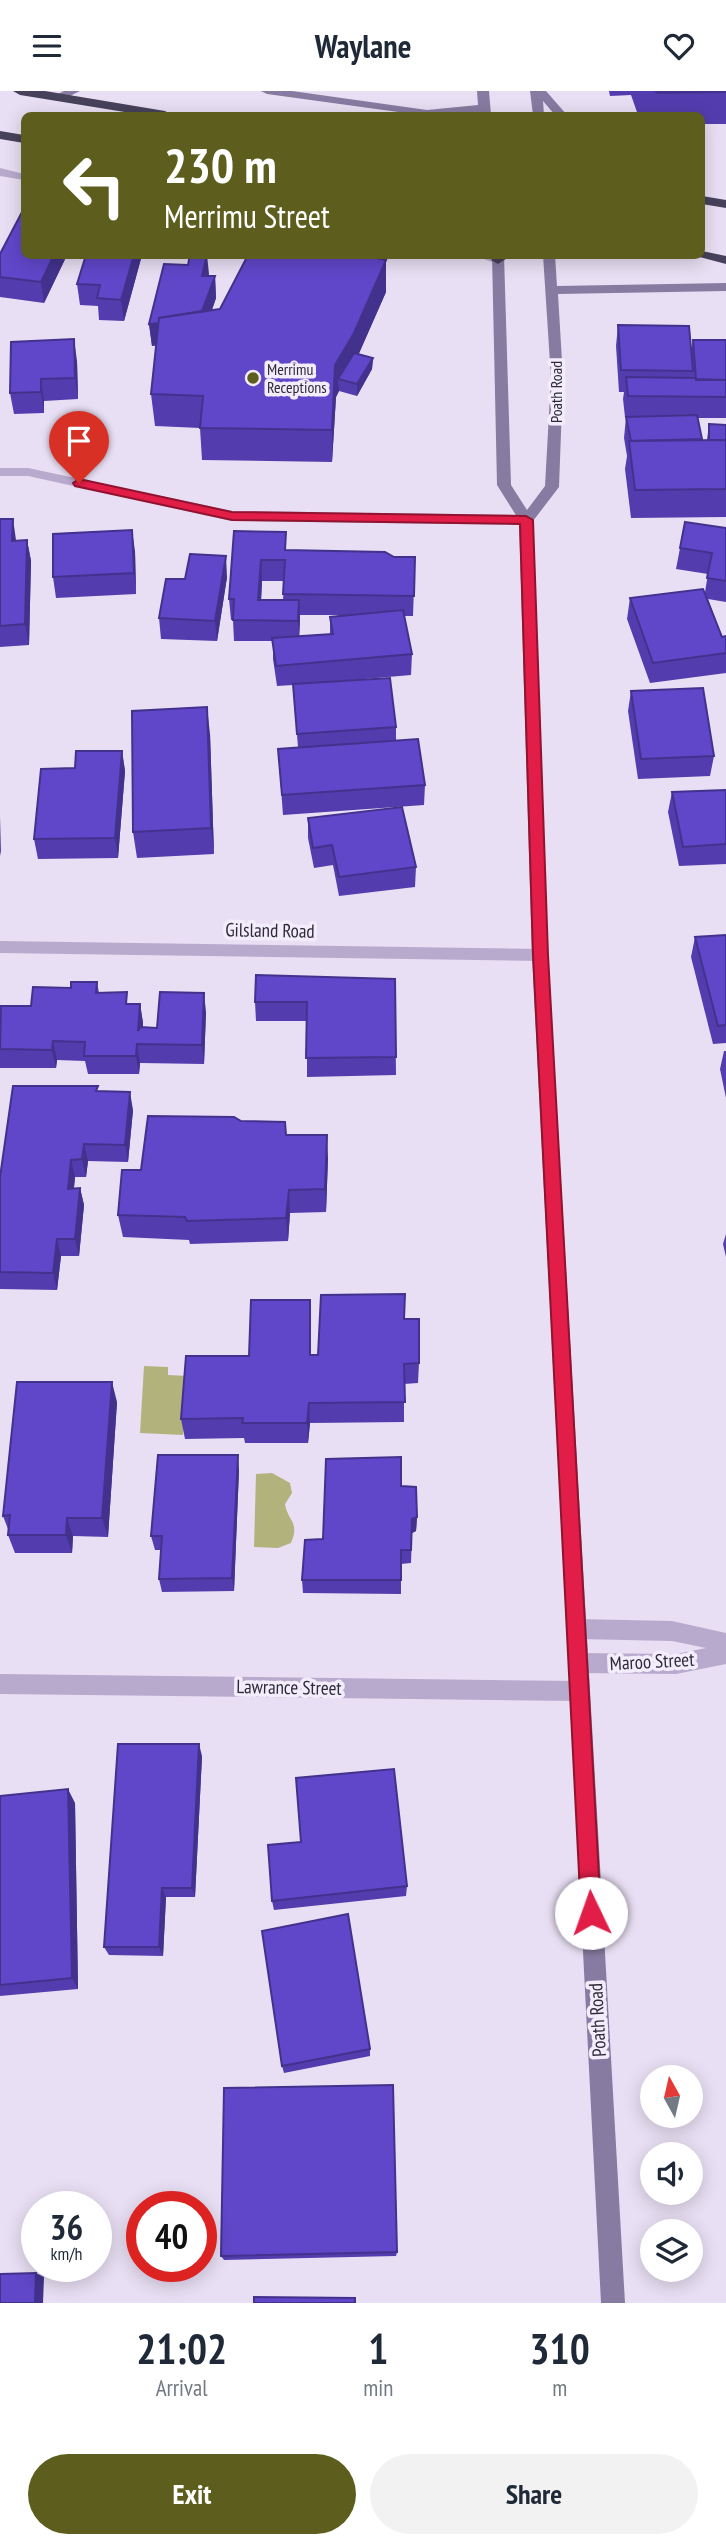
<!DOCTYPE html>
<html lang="en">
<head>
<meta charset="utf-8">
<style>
  body { margin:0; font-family:"PT Sans Narrow",sans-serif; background:#f2f2f3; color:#1f2937; height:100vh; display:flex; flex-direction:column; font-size:26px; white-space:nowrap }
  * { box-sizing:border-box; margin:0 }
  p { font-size:23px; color:#747a83 }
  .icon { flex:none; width:38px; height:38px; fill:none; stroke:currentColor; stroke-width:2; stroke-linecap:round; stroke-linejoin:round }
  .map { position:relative; height:2212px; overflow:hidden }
  .side { display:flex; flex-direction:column; background:#fff; flex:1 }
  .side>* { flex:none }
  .top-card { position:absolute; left:21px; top:21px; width:684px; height:147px; border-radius:10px; box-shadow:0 4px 18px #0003; background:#5d5e1d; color:#fff; overflow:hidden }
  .needle { width:46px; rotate:352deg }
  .fabs { position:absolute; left:640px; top:1974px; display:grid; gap:14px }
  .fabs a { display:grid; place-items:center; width:63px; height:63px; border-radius:50%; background:#fff; box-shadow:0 4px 18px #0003; font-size:35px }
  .speed { position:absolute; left:21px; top:2100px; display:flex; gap:14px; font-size:35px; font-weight:700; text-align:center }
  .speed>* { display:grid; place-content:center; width:91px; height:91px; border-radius:50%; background:#fff; box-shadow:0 4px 18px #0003; line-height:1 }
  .speed small { font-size:18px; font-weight:400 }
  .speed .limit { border:10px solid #d22; background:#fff; color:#111 }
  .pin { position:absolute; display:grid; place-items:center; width:60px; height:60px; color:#fff; margin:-72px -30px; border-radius:50% 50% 50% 0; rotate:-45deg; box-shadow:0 0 7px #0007 }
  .pin .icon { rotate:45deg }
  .me { position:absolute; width:77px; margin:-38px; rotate:357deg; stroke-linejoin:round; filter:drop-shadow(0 0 5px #0008) }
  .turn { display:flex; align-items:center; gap:24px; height:147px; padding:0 28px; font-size:32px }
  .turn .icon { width:91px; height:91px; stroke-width:2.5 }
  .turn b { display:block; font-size:49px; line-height:60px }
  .eta { display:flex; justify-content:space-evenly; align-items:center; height:119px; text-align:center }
  .eta b { font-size:42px; font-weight:800; line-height:49px }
  .primary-button { display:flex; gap:14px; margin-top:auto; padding:14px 28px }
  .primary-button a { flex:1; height:80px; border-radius:42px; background:#5d5e1d; color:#fff; font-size:28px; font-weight:800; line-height:80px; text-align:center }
  .primary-button a+a { background:#f2f2f3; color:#1f2937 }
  header { display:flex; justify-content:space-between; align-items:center; height:91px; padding:0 28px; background:#fff; font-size:32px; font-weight:800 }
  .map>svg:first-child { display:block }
  .water { fill:#b2b27d }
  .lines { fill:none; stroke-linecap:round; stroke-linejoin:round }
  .street { fill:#b8aacd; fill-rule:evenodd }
  .secondary { fill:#877ba1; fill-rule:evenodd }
  .highway { fill:#47415b; fill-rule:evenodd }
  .wall { fill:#533dae; fill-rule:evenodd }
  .shaded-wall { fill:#43328d }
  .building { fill:#6047ca; stroke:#43328d; stroke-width:2 }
  .route { fill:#e11d48; stroke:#92132f; stroke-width:2 }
  .poi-dot { fill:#5d5e1d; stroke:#f3ecfb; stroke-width:2.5 }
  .labels { text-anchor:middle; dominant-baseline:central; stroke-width:7; stroke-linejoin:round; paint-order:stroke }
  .far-poi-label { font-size:16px; fill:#2e2a3a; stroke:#f3ecfb; text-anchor:start }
  .far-street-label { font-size:16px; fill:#2e2a3a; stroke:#f3ecfb }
  .street-label { font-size:19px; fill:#2e2a3a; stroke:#f3ecfb }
</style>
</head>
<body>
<header><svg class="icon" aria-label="menu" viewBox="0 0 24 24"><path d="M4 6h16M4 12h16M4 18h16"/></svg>Waylane<svg class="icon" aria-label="heart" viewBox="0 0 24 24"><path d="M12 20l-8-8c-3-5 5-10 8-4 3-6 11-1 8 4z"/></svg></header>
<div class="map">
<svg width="726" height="2212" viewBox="0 0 726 2212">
  <rect width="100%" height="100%" fill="#e9dff4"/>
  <g class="water">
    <polygon points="144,1275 168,1276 168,1284 188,1285 183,1344 140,1342"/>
    <path d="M272 1382 290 1392 292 1402 285 1413C288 1431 300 1431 291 1452L278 1457 254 1456 256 1383Z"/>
  </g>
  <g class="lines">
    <g class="street">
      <polygon points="0,77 24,83 24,89 0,85"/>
      <polygon points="472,164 495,164 504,169 498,173"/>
      <polygon points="0,377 28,377 232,420 526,424 533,429 526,434 232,430 28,385 0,385"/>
      <polygon points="0,850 540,858 548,864 540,870 0,862"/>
      <polygon points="577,1528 672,1530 726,1542 726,1573 676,1583 578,1582 571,1579 568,1572 571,1565 578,1562 676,1563 706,1557 672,1550 577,1548 570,1545 567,1538 570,1531"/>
      <polygon points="0,1583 579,1590 586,1593 589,1600 586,1607 579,1610 0,1603"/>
    </g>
    <g class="secondary">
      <polygon points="64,0 80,0 62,9 54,9 54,5"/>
      <polygon points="261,0 292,0 427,19 478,14 477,0 489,0 491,24 480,24 479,21 420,24 267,3"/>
      <polygon points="530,0 546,0 567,24 555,24 543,10 544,24 533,24"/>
      <polygon points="492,164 504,164 511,394 527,419 545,395 551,287 543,164 555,164 557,195 726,192 726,200 558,203 563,287 559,396 533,430 548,864 625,2212 601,2212 532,864 519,429 497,394"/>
    </g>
    <g class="highway">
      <polygon points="13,0 45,0 165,20 172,24 143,24 20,4"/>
      <polygon points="0,40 24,44 24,52 0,48"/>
      <polygon points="702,105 726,109 726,117 702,113"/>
      <polygon points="702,160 726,165 726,173 692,164 702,164"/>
      <polygon points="495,164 512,164 498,173 491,169"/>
    </g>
  </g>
  <g class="wall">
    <polygon points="609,0 726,0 726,33 702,33 702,24 638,24 631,4 610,5"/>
    <polygon points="0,163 67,164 44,212 0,206"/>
    <polygon points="142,164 124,230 99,229 98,215 80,214 77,193"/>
    <polygon points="386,169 386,201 358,264 373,267 372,278 357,305 339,300 336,306 332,371 202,369 200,337 155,335 151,303 156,254 152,255 149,233 209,183 208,185 215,185 216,207 212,219 220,218"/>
    <polygon points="618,234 691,260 693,249 726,249 726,327 698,327 702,349 707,349 709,333 726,334 726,426 631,427 625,378 627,365 624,347 626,326 625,326 623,308 624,301 619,301 616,255"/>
    <polygon points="77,270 78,308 44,310 44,322 14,323 10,302"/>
    <polygon points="0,428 16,450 27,449 31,470 29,554 0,556"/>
    <polygon points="685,431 726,437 726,511 708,508 722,546 726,562 726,582 650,592 627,528 630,507 705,501 708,483 676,478"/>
    <path d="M234 440 287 460 415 466 413 525H404L412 563 411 584 330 591 396 636V650L425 694 424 714 283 724 278 658 298 656 293 594 277 595 273 568V550H234L233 529H231L229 508ZM262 490H284L283 509H261ZM300 524H342L330 526V543L299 545Z"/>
    <polygon points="135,460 136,503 56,507 53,486"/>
    <polygon points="227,486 217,550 161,548 159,527 185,488"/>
    <polygon points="631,600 714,665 710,685 638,688 628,620"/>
    <polygon points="210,643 214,763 137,767 133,741"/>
    <polygon points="122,660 125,680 118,767 38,768 34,748 75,677"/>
    <polygon points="726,699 726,773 679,775 668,721 672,701"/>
    <polygon points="308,727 416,776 415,796 339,805 333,774 314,777 308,747"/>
    <polygon points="726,844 726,952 713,953 691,866 695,846"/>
    <polygon points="395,888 396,984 307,986 307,930 256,930 255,911"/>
    <polygon points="97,891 99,902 129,913 140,913 143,932 143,936 157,937 206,921 204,973 140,972 139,983 88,983 85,970 57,969 56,977 0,977 0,919 31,915 71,897"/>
    <polygon points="724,960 726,960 726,1007 720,978"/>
    <polygon points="99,1000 133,1019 128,1071 88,1070 86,1086 75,1086 74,1097 80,1097 84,1114 79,1165 61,1165 57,1199 0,1198 0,1086"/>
    <polygon points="241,1030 286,1044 328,1067 326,1121 290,1122 288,1150 190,1153 189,1149 123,1146 118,1124 141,1079"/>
    <polygon points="726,1143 726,1166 723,1153"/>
    <polygon points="404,1228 419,1272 418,1292 404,1293 404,1331 310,1332 308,1352 245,1352 244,1347 185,1348 181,1328 249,1265 311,1230 311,1264 318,1264"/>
    <polygon points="117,1311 108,1446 73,1445 72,1462 15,1462 8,1444 8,1438 3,1425"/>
    <polygon points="239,1379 234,1500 162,1501 159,1488 161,1459 155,1459 151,1445"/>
    <polygon points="401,1395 417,1426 416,1440 412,1442 411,1472 401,1473 401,1503 303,1502 302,1489 323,1448"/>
    <polygon points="202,1665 195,1806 166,1806 163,1865 109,1864 104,1856"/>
    <polygon points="0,1705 75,1712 78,1898 0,1905"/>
    <polygon points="407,1795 406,1805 274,1819 272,1810"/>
    <polygon points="370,1958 370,1965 284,1982 282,1975"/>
    <polygon points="397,2161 396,2165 224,2169 221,2165"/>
  </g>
  <g class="shaded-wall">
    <polygon points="54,164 67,164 44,212 41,191"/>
    <polygon points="134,164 142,164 124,230 121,209"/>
    <polygon points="207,164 209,183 203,206 202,185"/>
    <polygon points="386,169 386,201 354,274 338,288 339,300 336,306 332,371 332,339 335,274"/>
    <polygon points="215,185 216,207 202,247 152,255 149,233"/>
    <polygon points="74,248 77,270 78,308 75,287"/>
    <polygon points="373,267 372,278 357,305 357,293"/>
    <polygon points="41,288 44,310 44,322 41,301"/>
    <polygon points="13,428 16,449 16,471 12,450"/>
    <polygon points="132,439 135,460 136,503 134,482"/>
    <polygon points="27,449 31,470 29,554 25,533"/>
    <polygon points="226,465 227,486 217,550 215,530"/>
    <polygon points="261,469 262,490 260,530 258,509"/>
    <polygon points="299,509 300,530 299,550 298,530"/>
    <polygon points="207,616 210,643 214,763 211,737"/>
    <polygon points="122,660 125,680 118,767 115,747"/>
    <polygon points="0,725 1,765 0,760"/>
    <polygon points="204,902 206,921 204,973 202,954"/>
    <polygon points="140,913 143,932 141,953 138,940"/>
    <polygon points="53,950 57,969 56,977 52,959"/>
    <polygon points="137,953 140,972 139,983 136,965"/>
    <polygon points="130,1001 133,1019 128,1071 125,1054"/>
    <polygon points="327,1044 328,1067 326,1121 325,1098"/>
    <polygon points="84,1053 88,1070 86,1086 82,1068"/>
    <polygon points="71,1069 75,1086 72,1115 68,1098"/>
    <polygon points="80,1097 84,1114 79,1165 75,1148"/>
    <polygon points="289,1099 290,1122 288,1150 286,1127"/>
    <polygon points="57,1148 61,1165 57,1199 53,1182"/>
    <polygon points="310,1209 311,1230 311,1285 310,1264"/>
    <polygon points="112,1291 117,1311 108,1446 102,1427"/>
    <polygon points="309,1312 310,1332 308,1352 307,1332"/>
    <polygon points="238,1364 239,1379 234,1500 232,1487"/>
    <polygon points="417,1426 416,1440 412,1442 412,1428"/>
    <polygon points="67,1427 73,1445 72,1462 66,1444"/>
    <polygon points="199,1653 202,1665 195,1806 192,1797"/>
    <polygon points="68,1698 75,1712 78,1898 72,1887"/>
    <polygon points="162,1797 166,1806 163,1865 159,1856"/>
    <polygon points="36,2182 44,2186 43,2212 35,2212"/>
  </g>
  <g class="building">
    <polygon points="655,0 726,0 726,1 658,2"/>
    <polygon points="22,121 24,121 24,164 54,164 41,191 0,186 0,163"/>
    <polygon points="86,164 134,164 121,209 97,207 100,194 77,193"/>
    <polygon points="190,164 207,164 202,185 215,185 202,220 159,227 159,232 149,233 164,173 188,174"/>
    <polygon points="248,164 362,164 386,169 354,242 335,274 332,339 200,337 203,305 151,303 159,227 220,218"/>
    <polygon points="618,234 689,235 693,280 621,279"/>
    <polygon points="74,248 75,287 41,288 41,301 10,302 11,251"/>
    <polygon points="693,249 726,249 726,289 696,288"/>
    <polygon points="354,262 373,267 357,293 338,288"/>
    <polygon points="626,286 696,287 696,289 726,289 726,306 628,305"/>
    <polygon points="697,324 702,348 631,350 626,326"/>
    <polygon points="709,333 726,334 726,349 709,349"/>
    <polygon points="726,349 726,398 635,399 629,350"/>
    <polygon points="0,428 13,428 12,450 27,449 25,533 0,535"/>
    <polygon points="685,431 726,437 726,490 707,487 712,462 680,457"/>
    <polygon points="132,439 134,482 53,486 53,443"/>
    <polygon points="234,440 286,441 285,459 385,461 394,466 415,466 414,505 283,503 285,469 261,469 258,509 299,509 298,530 233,529 234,508 229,508"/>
    <polygon points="190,463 226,465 215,530 159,527 166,488 185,488"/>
    <polygon points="703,498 722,546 726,545 726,562 653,572 630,507"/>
    <polygon points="403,519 412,563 276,575 272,547 333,543 330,526"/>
    <polygon points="390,587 396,636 297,643 293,593"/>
    <polygon points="703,597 714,665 641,668 631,600"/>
    <polygon points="207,616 211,737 133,741 132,620"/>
    <polygon points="418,648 425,694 282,704 278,658"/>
    <polygon points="76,660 122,660 115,747 34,748 41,678 75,677"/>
    <polygon points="726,699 726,753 683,756 672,701"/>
    <polygon points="402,716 416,776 339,786 332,754 313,757 308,727"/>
    <polygon points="726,844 726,934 718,935 695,846"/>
    <polygon points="256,884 395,888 396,966 306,967 307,911 255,911"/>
    <polygon points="71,891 97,891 96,902 127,901 126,913 140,913 138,940 140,936 157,937 160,901 204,902 202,954 137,953 136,965 84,965 85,951 53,950 52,959 0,958 1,915 31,915 33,896 71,897"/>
    <polygon points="13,995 98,995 96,1000 130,1001 125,1054 84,1053 82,1068 71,1069 68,1098 80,1097 75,1148 57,1148 53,1182 0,1181 0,1086"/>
    <polygon points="148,1025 234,1026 241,1030 285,1031 286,1044 327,1044 325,1098 289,1099 286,1127 187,1130 185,1126 118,1124 122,1079 141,1079"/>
    <polygon points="405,1203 404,1228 419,1228 419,1272 404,1273 405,1311 309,1312 307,1332 242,1332 243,1327 181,1328 186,1265 249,1265 251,1209 310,1209 310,1264 318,1264 321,1204"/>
    <polygon points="17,1291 112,1291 102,1427 67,1427 66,1444 8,1444 10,1424 3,1425"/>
    <polygon points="158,1364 238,1364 232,1487 159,1488 162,1445 151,1445"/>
    <polygon points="401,1366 401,1395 416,1396 417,1426 412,1428 411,1459 401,1459 401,1489 302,1489 305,1449 323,1448 326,1368"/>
    <polygon points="118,1653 199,1653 192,1797 162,1797 159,1856 104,1856"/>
    <polygon points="394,1678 407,1795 272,1810 268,1754 301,1751 296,1687"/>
    <polygon points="68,1698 72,1887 0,1894 0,1705"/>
    <polygon points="348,1823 370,1958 282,1975 262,1840"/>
    <polygon points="393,1994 397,2161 221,2165 224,1997"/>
    <polygon points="36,2182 35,2212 0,2212 0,2183"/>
    <polygon points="254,2206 355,2207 355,2212 254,2212"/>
  </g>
  <polygon class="route" points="79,388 232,421 526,425 533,429 548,864 601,1822 598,1829 591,1832 584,1829 581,1822 533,864 520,433 232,429 75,395 73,392"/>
  <circle class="poi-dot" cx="253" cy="287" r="7"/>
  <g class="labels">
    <g class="far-poi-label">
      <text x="267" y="278">Merrimu<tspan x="267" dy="18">Receptions</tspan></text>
    </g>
    <g class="far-street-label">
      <text transform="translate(556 301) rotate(-90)">Poath Road</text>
    </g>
    <g class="street-label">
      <text transform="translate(270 839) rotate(1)">Gilsland Road</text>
      <text transform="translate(652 1570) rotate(-3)">Maroo Street</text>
      <text transform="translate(289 1596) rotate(1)">Lawrance Street</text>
      <text transform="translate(597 1929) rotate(-93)">Poath Road</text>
    </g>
  </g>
</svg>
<div class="fabs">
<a><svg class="needle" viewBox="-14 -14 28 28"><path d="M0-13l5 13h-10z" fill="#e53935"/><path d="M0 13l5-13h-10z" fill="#747a83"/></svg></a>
<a><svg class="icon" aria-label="sound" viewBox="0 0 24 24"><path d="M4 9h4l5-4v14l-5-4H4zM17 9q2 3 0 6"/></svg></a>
<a><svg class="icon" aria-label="layers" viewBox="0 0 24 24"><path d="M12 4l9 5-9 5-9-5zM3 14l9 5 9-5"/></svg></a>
</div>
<div class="speed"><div>36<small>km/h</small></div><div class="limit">40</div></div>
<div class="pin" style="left:79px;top:392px;background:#d93025"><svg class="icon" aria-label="arrive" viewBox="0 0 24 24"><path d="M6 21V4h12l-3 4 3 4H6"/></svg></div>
<svg class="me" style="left:591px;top:1822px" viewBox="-20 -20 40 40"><circle r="19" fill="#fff"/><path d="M0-13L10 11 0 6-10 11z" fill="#e11d48"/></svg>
<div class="top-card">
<div class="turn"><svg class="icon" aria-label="left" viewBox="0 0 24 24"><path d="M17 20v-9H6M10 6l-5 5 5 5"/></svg><div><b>230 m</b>Merrimu Street</div></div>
</div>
</div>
<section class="side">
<div class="eta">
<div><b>21:02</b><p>Arrival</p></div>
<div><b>1</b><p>min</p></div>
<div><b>310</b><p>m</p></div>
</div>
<div class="primary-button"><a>Exit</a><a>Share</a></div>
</section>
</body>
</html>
